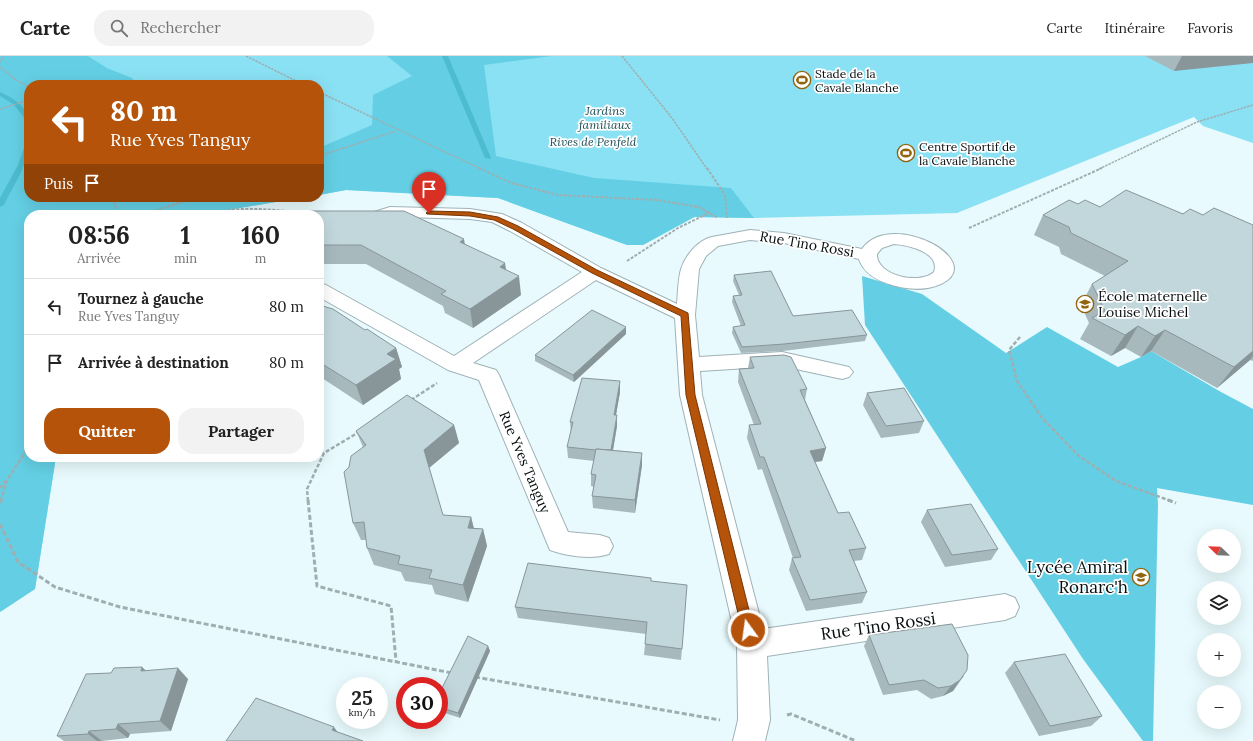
<!DOCTYPE html>
<html lang="fr">
<head>
<meta charset="utf-8">
<style>
  body { margin:0; font-family:Lora,serif; background:#f2f2f2; color:#222; height:100vh; display:flex; flex-direction:column; font-size:15px; white-space:nowrap }
  * { box-sizing:border-box; margin:0 }
  p { font-size:13px; color:#767676 }
  .icon { flex:none; width:22px; height:22px; fill:none; stroke:currentColor; stroke-width:2; stroke-linecap:round; stroke-linejoin:round }
  .map { position:relative; flex:1; overflow:hidden }
  .drawer { position:absolute; left:24px; top:154px; width:300px; height:252px; display:flex; flex-direction:column; background:#fff; border-radius:16px; box-shadow:0 4px 16px #0002 }
  .drawer>* { flex:none }
  .top-card { position:absolute; left:24px; top:24px; width:300px; height:122px; border-radius:16px; box-shadow:0 4px 16px #0002; background:#b45309; color:#fff; overflow:hidden }
  .needle { width:26px; rotate:293deg }
  .controls { position:absolute; left:1197px; top:473px; display:grid; gap:8px }
  .controls a { display:grid; place-items:center; width:44px; height:44px; border-radius:50%; background:#fff; box-shadow:0 4px 16px #0002; font-size:20px }
  .speed { position:absolute; left:336px; top:621px; display:flex; gap:8px; font-size:20px; font-weight:700; text-align:center }
  .speed>* { display:grid; place-content:center; width:52px; height:52px; border-radius:50%; background:#fff; box-shadow:0 4px 16px #0002; line-height:1 }
  .speed small { font-size:10px; font-weight:400 }
  .speed .limit { border:6px solid #d22; background:#fff; color:#111 }
  .pin { position:absolute; display:grid; place-items:center; width:34px; height:34px; color:#fff; margin:-41px -17px; border-radius:50% 50% 50% 0; rotate:-45deg; box-shadow:0 0 4px #0007 }
  .pin .icon { rotate:45deg }
  .me { position:absolute; width:44px; margin:-22px; rotate:346deg; stroke-linejoin:round; filter:drop-shadow(0 0 3px #0008) }
  .turn { display:flex; align-items:center; gap:14px; height:84px; padding:0 20px; font-size:18px }
  .turn .icon { width:52px; height:52px; stroke-width:2.5 }
  .turn b { display:block; font-size:28px; line-height:34px }
  .then { display:flex; align-items:center; height:38px; padding:0 20px; background:#0003; gap:8px; font-size:15px }
  .eta { display:flex; justify-content:space-evenly; align-items:center; height:68px; text-align:center }
  .eta b { font-size:24px; font-weight:700; line-height:28px }
  .cta { display:flex; gap:8px; margin-top:auto; padding:8px 20px }
  .cta a { flex:1; height:46px; border-radius:16px; background:#b45309; color:#fff; font-size:16px; font-weight:700; line-height:46px; text-align:center }
  .cta a+a { background:#f2f2f2; color:#222 }
  ul { padding:0; list-style:none }
  li { display:flex; align-items:center; gap:12px; height:56px; padding:0 20px; border-top:1px solid #e0e0e0 }
  li div { flex:1 }
  li b { display:block; font-size:15px }
  li em { font-style:normal }
  header { display:flex; align-items:center; gap:24px; box-sizing:border-box; height:56px; padding:0 20px; background:#fff; border-bottom:1px solid #e0e0e0 }
  header strong { font-size:19px }
  nav { display:flex; gap:22px; margin-inline-start:auto; font-size:14px }
  .search { width:280px; height:36px; background:#f2f2f2; display:flex; align-items:center; gap:10px; box-sizing:border-box; padding:0 14px; border-radius:16px; color:#767676; font-size:15px }
  .map>svg:first-child { display:block }
  .green { fill:#8ae1f3 }
  .forest { fill:#64cfe4 }
  .lines { fill:none; stroke-linecap:round; stroke-linejoin:round }
  .stream { fill:#4ebcd0; fill-rule:evenodd }
  .street-casing { stroke:#9eb2b7; stroke-width:2 }
  .path-far3 { stroke:#9faeb0; stroke-width:1.5; stroke-dasharray:2.5 1; stroke-linecap:butt }
  .path-far2 { stroke:#9faeb0; stroke-width:2; stroke-dasharray:3 1.5; stroke-linecap:butt }
  .path-far1 { stroke:#9faeb0; stroke-width:2.5; stroke-dasharray:4 2; stroke-linecap:butt }
  .path { stroke:#9faeb0; stroke-width:3; stroke-dasharray:5 2.5; stroke-linecap:butt }
  .street { fill:#fff; fill-rule:evenodd }
  .wall { fill:#a7b9bd }
  .shaded-wall { fill:#88969a }
  .building { fill:#c2d7dc; stroke:#88969a }
  .route { fill:#b45309; stroke:#753606 }
  .labels { text-anchor:middle; dominant-baseline:central; stroke-width:3.5; stroke-linejoin:round; paint-order:stroke }
  .far-poi-label { font-size:12px; fill:#070e0f; stroke:#fff; text-anchor:start }
  .far-park-label { font-size:12px; font-style:italic; fill:#205059; stroke:#fff }
  .street-label { font-size:14px; fill:#070e0f; stroke:#fff }
  .poi-label { font-size:14px; fill:#070e0f; stroke:#fff; text-anchor:start }
  .near-poi-label { font-size:17px; fill:#070e0f; stroke:#fff; text-anchor:end }
  .near-street-label { font-size:17px; fill:#070e0f; stroke:#fff }
</style>
</head>
<body>
<header>
<strong>Carte</strong>
<div class="search"><svg class="icon" aria-label="search" viewBox="0 0 24 24"><circle cx="10" cy="10" r="6"/><path d="M15 15l6 6"/></svg>Rechercher</div>
<nav><a>Carte</a><a>Itinéraire</a><a>Favoris</a></nav>
</header>
<div class="map">
<svg width="1253" height="685" viewBox="0 0 1253 685">
  <rect width="100%" height="100%" fill="#e8fafd"/>
  <polygon class="green" points="0,0 1253,0 1253,87 1203,70 1194,61 957,157 754,162 695,161 643,189 627,189 498,142 346,134 319,139 319,29 29,29 29,141 305,141 199,159 29,159 29,401 56,401 35,533 0,556"/>
  <g class="forest">
    <polygon points="0,0 88,0 107,12 132,22 137,29 29,29 29,141 305,141 199,159 29,159 29,401 56,401 35,533 0,556"/>
    <polygon points="387,0 552,0 484,9 496,100 594,122 731,132 754,162 694,161 643,189 627,189 498,142 346,134 319,139 319,92 372,69 373,39 412,20"/>
    <polygon points="862,220 922,238 1006,297 1047,271 1118,311 1141,301 1151,295 1221,336 1253,353 1253,449 1157,432 1158,449 1153,685 1143,685 1083,603 865,269"/>
  </g>
  <g class="lines">
    <g class="stream">
      <polygon points="442,0 448,0 491,102 490,103 485,102"/>
      <path d="M0 36C12 41 29 52 29 66L27 65 13 48 0 40Z"/>
      <path d="M29 84C29 108 14 128 4 149L0 151V142L18 109 26 86Z"/>
    </g>
    <defs>
      <path id="street" d="M390 151 470 153 502 158 522 167 601 212 677 248C678 237 678 224 681 213 685 200 698 184 712 181L750 174 784 177 862 193C890 152 989 205 941 228 927 234 911 234 896 230 880 226 864 219 859 203L784 187 750 184 718 190 706 200 699 213 695 259 699 301 782 296 849 311 853 316 849 321 842 323 782 310 700 315 702 339 763 573 1005 538 1015 542 1019 551 1015 560 1005 564 767 600 770 664 765 685H733L738 664 737 588 680 339 675 262 596 224 473 307 496 314 499 319 568 476 600 479 609 482 613 490 609 498C592 504 567 500 550 494L479 324 448 314 319 241V227L326 229 454 300 582 216 510 175 492 166 470 163 405 161H392L377 166 371 165 369 161 371 157ZM894 188C907 189 941 196 934 216 920 229 876 220 877 198L882 192Z"/>
    </defs>
    <use href="#street" class="street-casing"/>
    <g class="path-far3">
      <polyline points="246,0 304,29"/>
      <polyline points="622,0 672,62 707,113"/>
      <polyline points="0,6 4,0"/>
      <polyline points="0,11 16,24 29,31"/>
      <polyline points="319,36 481,113"/>
      <polyline points="0,53 29,44"/>
      <polyline points="319,100 396,75"/>
      <polyline points="1099,113 1197,66 1253,49"/>
    </g>
    <g class="path-far2">
      <polyline points="479,112 511,127 558,139 657,144 699,151 718,162"/>
      <polyline points="707,112 725,139 727,162"/>
      <polyline points="113,141 118,159"/>
      <polyline points="142,159 196,141"/>
      <path d="M210 159C235 150 261 153 287 155"/>
      <polyline points="969,172 1102,112"/>
      <polyline points="627,205 678,172 709,157"/>
    </g>
    <g class="path-far1">
      <polyline points="1020,281 1009,294 1017,325 1042,362 1079,400 1116,425 1171,445"/>
      <polyline points="411,344 437,327"/>
      <polyline points="319,395 324,397"/>
      <polyline points="0,432 6,425"/>
      <polyline points="1,445 7,424 29,390"/>
      <polyline points="308,445 307,433 324,397 359,376"/>
    </g>
    <g class="path">
      <polyline points="308,444 317,530 391,550 396,605"/>
      <polyline points="1168,444 1176,447"/>
      <polyline points="0,447 1,444"/>
      <polyline points="0,468 18,506 55,531 120,551 452,617"/>
      <polyline points="475,621 720,664"/>
      <polyline points="787,659 791,658 856,685"/>
    </g>
    <use href="#street" class="street"/>
  </g>
  <g class="wall">
    <polygon points="1145,0 1253,0 1174,15"/>
    <polygon points="1078,148 1100,151 1203,159 1253,169 1253,305 1250,304 1217,332 1151,295 1141,301 1125,292 1111,300 1080,283 1089,267 1081,249 1092,228 1105,220 1061,198 1059,191 1034,179 1043,159"/>
    <polygon points="319,159 465,188 506,213 521,239 473,272 445,257 443,250 366,208 319,208"/>
    <polygon points="734,219 793,260 867,279 865,285 783,295 741,297 732,277 733,271 741,270 732,246 733,240 739,239 733,225"/>
    <polygon points="319,249 396,292 402,311 399,313 401,323 363,349 319,320"/>
    <polygon points="626,278 574,326 535,305 535,299"/>
    <polygon points="750,301 807,333 805,344 826,392 822,405 815,406 838,457 866,492 862,504 854,505 867,536 862,547 806,555 789,514 792,502 793,502 762,413 758,414 747,382 749,369 754,369 738,326 739,313 748,312"/>
    <polygon points="620,325 620,336 616,359 617,370 613,394 642,397 642,409 635,457 593,452 592,440 594,431 591,430 591,418 594,405 568,402 567,391 571,377 570,366"/>
    <polygon points="867,337 924,365 919,377 881,382 863,349"/>
    <polygon points="454,369 459,387 429,412 443,459 471,461 474,472 483,473 487,490 468,546 435,538 432,529 405,525 401,516 374,509 367,492 366,484 361,484 353,467 349,411 363,391 356,375"/>
    <polygon points="927,454 998,493 991,504 945,511 921,466"/>
    <polygon points="651,525 682,593 681,604 644,599 646,578 518,562 515,551"/>
    <polygon points="869,579 964,620 953,635 943,640 931,643 917,634 883,639 864,590"/>
    <polygon points="488,590 490,595 460,662 439,655 439,638"/>
    <polygon points="1014,606 1102,660 1091,670 1039,680 1005,617"/>
    <polygon points="146,614 188,623 171,675 130,678 128,682 102,685 64,685 57,680"/>
  </g>
  <g class="shaded-wall">
    <polygon points="1182,0 1253,0 1253,7 1174,15"/>
    <polygon points="464,183 467,202 460,186"/>
    <polygon points="505,207 508,226 500,211"/>
    <polygon points="519,220 521,239 473,272 470,253"/>
    <polygon points="1138,270 1125,292 1111,300 1125,279"/>
    <polygon points="626,271 626,278 574,326 573,319"/>
    <polygon points="1165,274 1151,295 1141,301 1155,280"/>
    <polygon points="396,292 402,311 399,313 401,323 363,349 356,329 387,298"/>
    <polygon points="1253,295 1253,300 1250,304 1217,332 1234,311"/>
    <polygon points="620,325 620,336 614,370 614,359"/>
    <polygon points="617,359 617,370 611,406 611,395"/>
    <polygon points="454,369 459,387 429,412 424,394"/>
    <polygon points="826,392 822,405 807,407 810,395"/>
    <polygon points="642,397 642,409 635,457 635,444"/>
    <polygon points="471,461 475,478 468,472"/>
    <polygon points="483,473 487,490 468,546 463,529"/>
    <polygon points="488,590 490,595 460,662 458,657"/>
    <polygon points="142,611 153,621 141,615"/>
    <polygon points="178,612 188,623 171,675 160,665"/>
    <polygon points="960,624 953,635 943,640 951,630"/>
    <polygon points="118,668 130,678 128,682 116,673"/>
    <polygon points="334,671 341,681 332,674"/>
    <polygon points="89,675 102,685 97,685 88,678"/>
  </g>
  <g class="building">
    <polygon points="1126,134 1183,158 1190,153 1203,159 1214,152 1253,169 1253,295 1234,311 1165,274 1155,280 1138,270 1125,279 1092,262 1105,255 1092,228 1128,205 1071,177 1069,171 1043,159 1069,144 1078,148 1085,144 1100,151"/>
    <polygon points="260,155 404,155 464,183 460,186 505,207 500,211 519,220 470,253 441,238 446,235 361,189 319,189 319,159 257,159"/>
    <polygon points="771,215 793,260 852,254 867,279 784,288 742,291 733,271 745,269 733,240 742,239 734,219"/>
    <polygon points="319,249 333,253 365,274 367,273 396,292 387,298 396,303 356,329 319,306"/>
    <polygon points="592,254 626,271 573,319 535,299"/>
    <polygon points="784,299 791,301 807,333 800,334 826,392 810,395 838,457 849,456 866,492 849,494 867,536 810,544 792,502 801,501 764,401 760,401 749,369 761,368 739,313 754,312 750,301"/>
    <polygon points="582,322 620,325 614,359 617,359 611,394 596,393 596,394 567,391 573,366 570,366"/>
    <polygon points="904,332 924,365 886,370 867,337"/>
    <polygon points="407,339 454,369 424,394 443,459 471,461 468,472 483,473 463,529 429,522 432,514 398,508 400,500 367,492 364,466 353,467 344,416 349,411 351,400 366,389 356,375"/>
    <polygon points="596,393 642,397 635,444 592,440 596,419 591,418"/>
    <polygon points="971,448 998,493 952,499 927,454"/>
    <polygon points="528,507 651,522 651,525 687,529 682,593 645,588 647,566 515,551"/>
    <polygon points="952,568 968,599 967,614 960,624 951,630 938,632 924,624 889,629 869,579"/>
    <polygon points="468,580 488,590 458,657 439,651 439,638"/>
    <polygon points="1065,598 1102,660 1050,670 1014,606"/>
    <polygon points="142,611 141,615 178,612 160,665 118,668 116,673 89,675 88,678 57,680 86,618 111,617 114,612"/>
    <polygon points="256,642 334,671 332,674 363,685 226,685"/>
  </g>
  <polygon class="route" points="429,155 470,156 498,161 518,170 597,214 688,257 695,339 754,574 752,578 748,580 744,578 742,574 686,339 681,260 592,217 513,173 494,164 470,160 427,158 426,157"/>
  <defs>
    <symbol id="stadium-ring" viewBox="-11 -11 22 22"><circle r="9.5" fill="#fff" stroke="#91640e" stroke-width="1.5"/><path d="M0-5a6.5 5 0 1 0 0 10a6.5 5 0 1 0 0-10ZM-3.5-1.8h7v3.6h-7Z" fill="#91640e"/></symbol>
    <symbol id="school-ring" viewBox="-11 -11 22 22"><circle r="9.5" fill="#fff" stroke="#91640e" stroke-width="1.5"/><path d="M0-5L7-2L0 1L-7-2ZM-4 1L0 2.5L4 1V4Q0 6-4 4Z" fill="#91640e"/></symbol>
  </defs>
  <g fill-rule="evenodd">
    <use href="#stadium-ring" x="792" y="14" width="20" height="20"/>
    <use href="#stadium-ring" x="896" y="87" width="20" height="20"/>
    <use href="#school-ring" x="1075" y="238" width="20" height="20"/>
    <use href="#school-ring" x="1131" y="511" width="20" height="20"/>
  </g>
  <g class="labels">
    <g class="far-poi-label">
      <text x="815" y="17">Stade de la<tspan x="815" dy="14">Cavale Blanche</tspan></text>
      <text x="919" y="90">Centre Sportif de<tspan x="919" dy="14">la Cavale Blanche</tspan></text>
    </g>
    <g class="far-park-label">
      <text x="605" y="54">Jardins<tspan x="605" dy="14">familiaux</tspan></text>
      <text x="593" y="85">Rives de Penfeld</text>
    </g>
    <g class="street-label">
      <text transform="translate(807 188) rotate(10)">Rue Tino Rossi</text>
      <text transform="translate(525 406) rotate(67)">Rue Yves Tanguy</text>
    </g>
    <g class="poi-label">
      <text x="1098" y="240">École maternelle<tspan x="1098" dy="16">Louise Michel</tspan></text>
    </g>
    <g class="near-poi-label">
      <text x="1128" y="511">Lycée Amiral<tspan x="1128" dy="20">Ronarc'h</tspan></text>
    </g>
    <g class="near-street-label">
      <text transform="translate(878 570) rotate(-8)">Rue Tino Rossi</text>
    </g>
  </g>
</svg>
<div class="controls">
<a><svg class="needle" viewBox="-14 -14 28 28"><path d="M0-13l5 13h-10z" fill="#e53935"/><path d="M0 13l5-13h-10z" fill="#767676"/></svg></a>
<a><svg class="icon" aria-label="layers" viewBox="0 0 24 24"><path d="M12 4l9 5-9 5-9-5zM3 14l9 5 9-5"/></svg></a>
<a>+</a>
<a>−</a>
</div>
<div class="speed"><div>25<small>km/h</small></div><div class="limit">30</div></div>
<div class="pin" style="left:429px;top:157px;background:#d93025"><svg class="icon" aria-label="arrive" viewBox="0 0 24 24"><path d="M6 21V4h12l-3 4 3 4H6"/></svg></div>
<svg class="me" style="left:748px;top:574px" viewBox="-20 -20 40 40"><circle r="17" fill="#b45309" stroke="#fff" stroke-width="3"/><path d="M0-11L8 9 0 5-8 9z" fill="#fff"/></svg>
<div class="top-card">
<div class="turn"><svg class="icon" aria-label="left" viewBox="0 0 24 24"><path d="M17 20v-9H6M10 6l-5 5 5 5"/></svg><div><b>80 m</b>Rue Yves Tanguy</div></div>
<div class="then">Puis<svg class="icon" aria-label="arrive" viewBox="0 0 24 24"><path d="M6 21V4h12l-3 4 3 4H6"/></svg></div>
</div>
<section class="drawer">
<div class="eta">
<div><b>08:56</b><p>Arrivée</p></div>
<div><b>1</b><p>min</p></div>
<div><b>160</b><p>m</p></div>
</div>
<ul>
<li><svg class="icon" aria-label="left" viewBox="0 0 24 24"><path d="M17 20v-9H6M10 6l-5 5 5 5"/></svg><div><b>Tournez à gauche</b><p>Rue Yves Tanguy</p></div><em>80 m</em></li>
<li><svg class="icon" aria-label="arrive" viewBox="0 0 24 24"><path d="M6 21V4h12l-3 4 3 4H6"/></svg><div><b>Arrivée à destination</b></div><em>80 m</em></li>
</ul>
<div class="cta"><a>Quitter</a><a>Partager</a></div>
</section>
</div>
</body>
</html>
